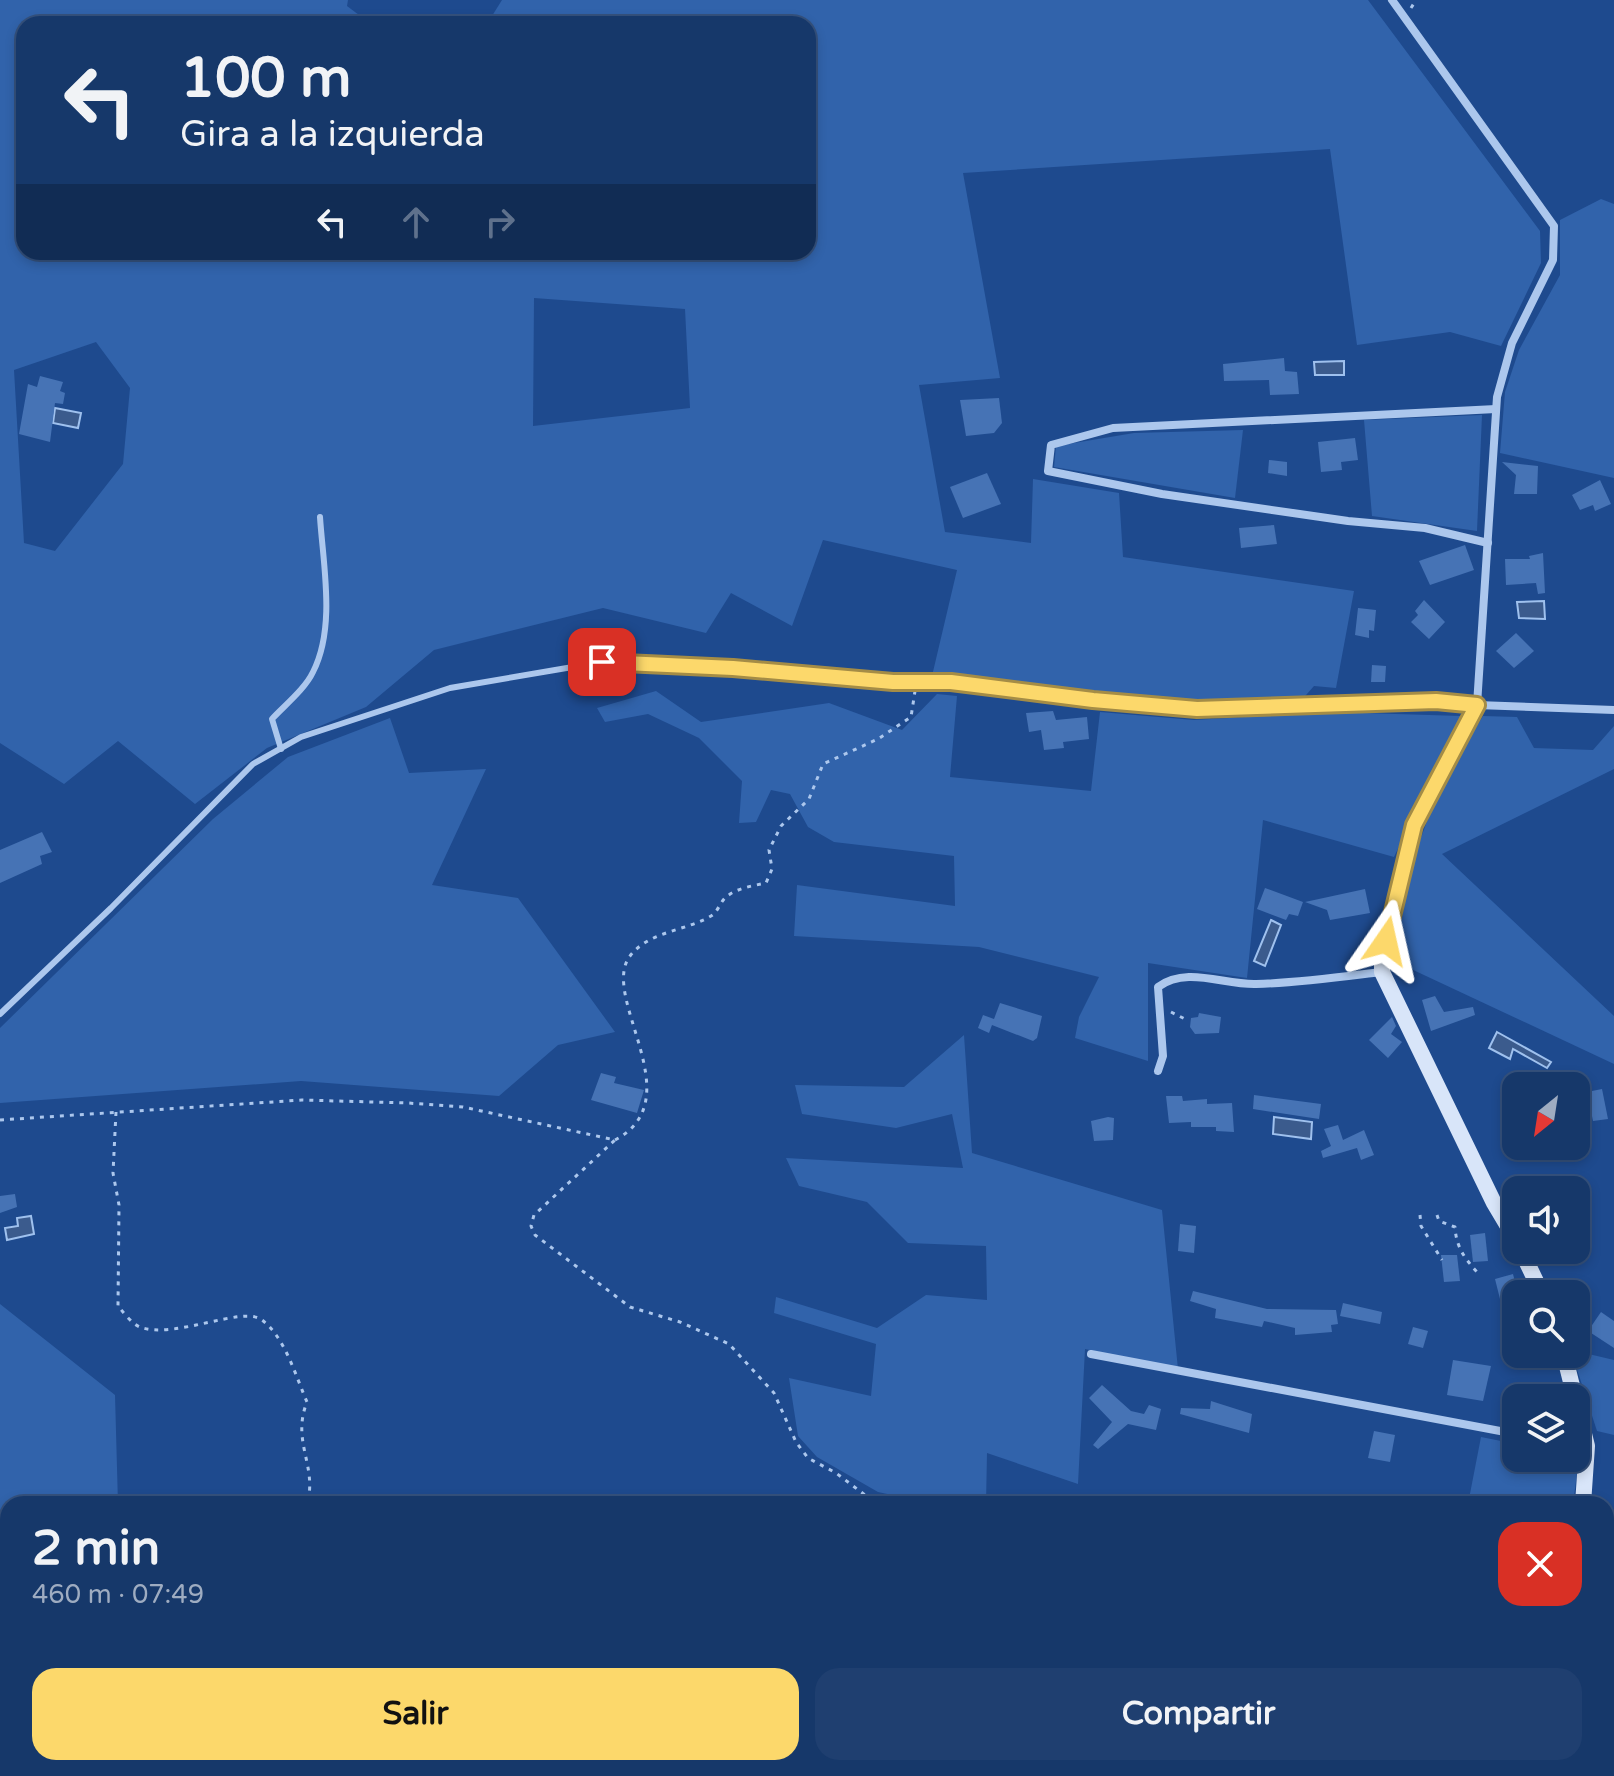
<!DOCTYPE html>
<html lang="es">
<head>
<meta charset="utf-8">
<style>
  body { margin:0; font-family:"Varela Round",sans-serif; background:#1f3f70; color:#f1f3f6; height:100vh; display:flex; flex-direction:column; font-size:30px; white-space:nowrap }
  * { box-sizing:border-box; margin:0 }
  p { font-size:26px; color:#9eacc1 }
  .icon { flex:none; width:44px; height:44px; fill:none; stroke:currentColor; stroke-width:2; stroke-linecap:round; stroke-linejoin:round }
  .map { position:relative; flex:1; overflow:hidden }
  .panel { position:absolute; left:0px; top:1496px; width:1614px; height:280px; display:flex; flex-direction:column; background:#16386a; border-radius:24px 24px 0 0; box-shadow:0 4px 12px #0003,0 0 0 2px #35527e }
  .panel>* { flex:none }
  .hud { position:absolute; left:16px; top:16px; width:800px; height:244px; border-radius:24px; box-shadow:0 4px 12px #0003,0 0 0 2px #35527e; background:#16386a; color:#f1f3f6; overflow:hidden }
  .needle { width:52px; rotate:210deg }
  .tools { position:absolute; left:1502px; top:1072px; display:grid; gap:16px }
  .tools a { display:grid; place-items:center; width:88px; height:88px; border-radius:16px; background:#16386a; box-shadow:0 4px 12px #0003,0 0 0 2px #35527e; font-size:40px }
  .pin { position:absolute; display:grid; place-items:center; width:68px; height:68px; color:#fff; margin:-34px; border-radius:16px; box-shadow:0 4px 12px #0006 }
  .me { position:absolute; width:88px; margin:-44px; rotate:11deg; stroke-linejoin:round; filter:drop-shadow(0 0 6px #0008) }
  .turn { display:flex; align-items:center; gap:28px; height:168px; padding:0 32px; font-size:36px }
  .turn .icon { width:104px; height:104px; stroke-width:2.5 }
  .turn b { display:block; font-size:56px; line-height:68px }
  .lanes { display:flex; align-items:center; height:76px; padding:0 32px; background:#0003; justify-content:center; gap:40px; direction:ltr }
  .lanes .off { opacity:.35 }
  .round { display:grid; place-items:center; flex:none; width:84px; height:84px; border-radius:24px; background:#1f3f70 }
  .head { display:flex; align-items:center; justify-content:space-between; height:136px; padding:0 32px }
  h1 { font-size:48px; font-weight:800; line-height:60px }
  .action { display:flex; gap:16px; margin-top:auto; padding:16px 32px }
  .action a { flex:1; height:92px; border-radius:24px; background:#fcd86b; color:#111; font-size:32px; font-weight:800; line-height:92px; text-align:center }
  .action a+a { background:#1f3f70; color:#f1f3f6 }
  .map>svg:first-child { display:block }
  .green { fill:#3163ab; fill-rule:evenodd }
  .water { fill:#3b5b8d; stroke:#9fc1ee; stroke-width:2 }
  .building { fill:#4673b5 }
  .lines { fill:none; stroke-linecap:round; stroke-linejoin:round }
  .path { stroke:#acc7ed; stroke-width:3; stroke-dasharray:4 6; stroke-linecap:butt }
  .lane { stroke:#acc7ed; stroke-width:6 }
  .street { stroke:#acc7ed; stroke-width:8 }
  .secondary { stroke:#d8e5f9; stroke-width:16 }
  .route-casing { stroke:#a48c46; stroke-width:20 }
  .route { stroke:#fcd86b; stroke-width:14 }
</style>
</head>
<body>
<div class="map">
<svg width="1614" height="1776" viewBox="0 0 1614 1776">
  <rect width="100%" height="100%" fill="#1e4a8e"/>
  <g class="green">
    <path d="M0 0H348L347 6 371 24H24V252H808V24H487L502 0H1368L1540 231 1541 263 1501 346 1450 332 1357 345 1330 149 963 173 1000 378 919 385 945 532 1031 543 1033 479 1119 493 1123 557 1354 591 1336 688 1314 686 1299 703 1163 701 932 676 957 570 823 540 792 626 731 593 706 633 603 608 434 650 366 707 267 748 195 804 118 741 64 784 0 743ZM534 298 685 309 690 408 533 426ZM96 342 130 388 123 464 55 551 24 543 14 370Z"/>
    <polygon points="1601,199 1614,204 1614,478 1500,453 1505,392 1519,350 1560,275 1560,220"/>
    <polygon points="1482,415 1477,531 1372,516 1364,420"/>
    <polygon points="1243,430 1235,498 1054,467 1056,446 1134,433"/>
    <polygon points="656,691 701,722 829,703 902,730 937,694 957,696 950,777 1091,791 1100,712 1194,720 1331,712 1461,716 1394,857 1263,820 1247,978 1148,963 1148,1061 1075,1038 1079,1017 1099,977 979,947 794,936 797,885 955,906 954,856 834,842 808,827 790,794 771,790 756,822 739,823 742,781 699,738 648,714 605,722 597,708"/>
    <polygon points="1483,716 1517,717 1534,748 1593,750 1614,726 1614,769 1442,854 1614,1016 1614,1064 1394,961 1412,862 1440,786"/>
    <polygon points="390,718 409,773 486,769 432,885 518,898 615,1032 558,1045 499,1096 301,1081 0,1103 0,1028 213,819 288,757"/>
    <polygon points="964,1035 972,1153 1162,1210 1178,1369 1085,1349 1078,1484 987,1453 986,1504 934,1504 878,1492 817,1457 798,1436 789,1378 871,1396 876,1344 774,1313 776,1297 877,1328 926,1295 987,1300 986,1246 908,1243 867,1202 799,1186 786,1158 963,1168 952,1114 896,1128 802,1114 795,1085 904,1087"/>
    <polygon points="0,1304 115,1395 118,1504 8,1504 8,1768 192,1768 191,1776 0,1776"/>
    <polygon points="1576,1351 1614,1360 1614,1435 1597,1431 1572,1354"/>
    <polygon points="1481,1437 1516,1444 1516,1458 1579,1458 1573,1504 1468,1504"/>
    <polygon points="1606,1550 1614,1552 1614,1630 1606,1629"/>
  </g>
  <g class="water">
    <polygon points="1344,361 1344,375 1315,375 1314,362"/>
    <polygon points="55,408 81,413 78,428 53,423"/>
    <polygon points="1544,601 1545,619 1519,618 1517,602"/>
    <polygon points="1271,920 1281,925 1265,966 1254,961"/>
    <polygon points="1497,1032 1551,1062 1547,1068 1513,1049 1510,1059 1489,1048"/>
    <polygon points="1274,1117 1312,1122 1311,1139 1273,1134"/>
    <polygon points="31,1216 34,1234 7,1240 5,1228 18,1226 17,1218"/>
  </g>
  <g class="building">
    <polygon points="1284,358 1285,371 1297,372 1299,394 1270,395 1269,380 1224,381 1223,364"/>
    <polygon points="40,376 63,382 60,391 65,393 63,404 55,403 50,442 19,434 28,384 37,387"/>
    <polygon points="999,398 1002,423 994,433 966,436 960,400"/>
    <polygon points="1355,438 1358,460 1341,462 1342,470 1321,472 1318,442"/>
    <polygon points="1269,460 1287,462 1287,476 1268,473"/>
    <polygon points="1502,462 1538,466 1537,494 1514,494 1516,475"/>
    <polygon points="987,473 1001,504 963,518 950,487"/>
    <polygon points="1600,480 1611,504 1595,511 1593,505 1580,510 1572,495"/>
    <polygon points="1274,525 1277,544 1241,548 1239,528"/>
    <polygon points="1465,545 1474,570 1430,585 1419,561"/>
    <polygon points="1543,553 1545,593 1538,594 1536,583 1506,585 1505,559 1530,559 1529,556"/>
    <polygon points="1424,600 1445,622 1429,639 1411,622 1418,615 1415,611"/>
    <polygon points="1358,608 1376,610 1374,631 1369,630 1369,638 1355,635"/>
    <polygon points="1516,633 1534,651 1514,668 1496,651"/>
    <polygon points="1372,665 1386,666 1385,682 1371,682"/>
    <polygon points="1053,711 1056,720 1087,717 1089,739 1063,742 1064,748 1044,750 1041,730 1029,732 1026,713"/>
    <polygon points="42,832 52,852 40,856 42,864 0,883 0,850"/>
    <polygon points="1265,888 1303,902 1298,916 1289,914 1286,920 1257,909"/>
    <polygon points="1365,889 1370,913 1330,920 1327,910 1305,902"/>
    <polygon points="1435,996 1444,1012 1473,1007 1475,1015 1431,1031 1422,1000"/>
    <polygon points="1000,1003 1042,1016 1037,1038 1033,1041 992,1025 989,1033 978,1028 983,1015 994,1019"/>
    <polygon points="1199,1013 1221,1017 1219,1033 1195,1034 1190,1027 1191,1018 1198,1017"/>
    <polygon points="1392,1017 1396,1026 1391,1034 1402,1042 1388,1058 1369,1040"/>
    <polygon points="601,1073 616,1077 614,1083 644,1090 637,1113 591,1100"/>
    <polygon points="1602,1089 1608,1119 1593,1121 1587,1092"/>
    <polygon points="1254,1095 1321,1104 1319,1119 1253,1109"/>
    <polygon points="1166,1096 1182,1096 1183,1101 1207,1099 1207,1104 1232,1103 1234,1132 1216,1131 1216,1127 1191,1127 1191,1122 1169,1123"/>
    <polygon points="1108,1117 1114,1118 1113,1140 1094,1141 1091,1121"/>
    <polygon points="1338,1125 1343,1140 1364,1130 1374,1155 1361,1160 1357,1148 1323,1158 1321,1151 1331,1146 1324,1129"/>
    <polygon points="15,1194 17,1207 0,1213 0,1196"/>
    <polygon points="1180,1224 1196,1226 1194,1253 1178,1251"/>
    <polygon points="1485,1233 1488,1261 1473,1262 1470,1235"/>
    <polygon points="1441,1255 1457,1255 1460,1281 1444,1282"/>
    <polygon points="1513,1274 1518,1294 1516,1303 1502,1307 1495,1279"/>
    <polygon points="1193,1291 1267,1309 1336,1310 1338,1324 1331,1325 1332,1332 1295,1335 1295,1328 1264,1321 1262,1327 1215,1318 1216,1309 1190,1301"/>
    <polygon points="1343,1303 1382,1312 1380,1324 1340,1316"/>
    <polygon points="1601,1312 1614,1321 1614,1348 1588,1331"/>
    <polygon points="1413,1327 1428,1331 1423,1348 1408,1344"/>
    <polygon points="1453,1360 1491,1366 1483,1401 1447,1395"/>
    <polygon points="1102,1385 1131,1411 1144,1414 1149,1405 1161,1409 1156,1430 1128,1424 1098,1449 1093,1445 1112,1422 1089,1398"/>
    <polygon points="1211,1401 1252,1414 1249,1433 1180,1414 1181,1408 1210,1409"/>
    <polygon points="1374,1431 1395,1435 1390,1462 1368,1458"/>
  </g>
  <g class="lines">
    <g class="path">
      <polyline points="1411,8 1416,0"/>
      <polyline points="1171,1012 1185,1019"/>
      <path d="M116 1112 113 1173 119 1205 118 1306C124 1313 132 1324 140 1327 174 1340 243 1305 262 1320 285 1337 296 1377 307 1402 291 1442 318 1466 307 1504"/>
      <polyline points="0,1120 302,1100 408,1103 463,1107 615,1140 534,1215 531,1226 535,1235 630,1307 680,1322 729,1344 774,1393 796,1442 808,1458 836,1473 869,1498 885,1504"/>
      <path d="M615 1140C693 1099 599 997 630 956 649 931 686 931 711 916 718 912 720 902 726 897 737 888 752 886 766 883L772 869 769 850 781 826 809 799 823 764 878 739 911 717 915 691"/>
      <polyline points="1420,1215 1421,1226 1442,1260"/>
      <path d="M1437 1215 1439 1221 1455 1227C1456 1247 1465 1259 1478 1273"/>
      <polyline points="1606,1541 1614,1543"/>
      <polyline points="131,1768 131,1776"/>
    </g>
    <g class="lane">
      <path d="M281 749 272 719C285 705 305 689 313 672 336 627 323 564 320 517"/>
      <polyline points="0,1014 111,908 253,764 301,737 450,688 602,662 733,668 893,682 951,682 1093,700 1197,709 1436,701 1473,704"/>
      <polyline points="997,1768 997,1776"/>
    </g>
    <g class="street">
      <polyline points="1392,0 1554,226 1553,260 1512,343 1497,397 1477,705 1614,710"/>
      <polyline points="1488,543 1425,528 1348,521 1162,494 1048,471 1051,445 1113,428 1496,409"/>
      <path d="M1158 1071 1163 1056 1158 987C1187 966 1223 985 1256 984 1298 983 1340 977 1381 972"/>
      <polyline points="1091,1354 1516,1434"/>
    </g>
    <g class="secondary">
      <polyline points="1477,705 1414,825 1382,963 1382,972 1494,1203 1516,1240"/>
      <polyline points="1521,1250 1542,1294"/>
      <polyline points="1564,1354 1587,1446 1583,1504"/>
      <polyline points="1549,1776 1550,1768"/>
    </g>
  </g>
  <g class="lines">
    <defs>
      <polyline id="route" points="602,662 733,668 893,682 951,682 1093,700 1197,709 1436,701 1477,705 1414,825 1386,941"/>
    </defs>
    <use href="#route" class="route-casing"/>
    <use href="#route" class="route"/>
  </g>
</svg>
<div class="tools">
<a><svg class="needle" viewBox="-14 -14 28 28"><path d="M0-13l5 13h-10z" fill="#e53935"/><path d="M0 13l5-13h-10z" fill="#9eacc1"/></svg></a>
<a><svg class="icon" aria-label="sound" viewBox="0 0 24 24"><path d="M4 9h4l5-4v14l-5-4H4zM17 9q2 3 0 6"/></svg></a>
<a><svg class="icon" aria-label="search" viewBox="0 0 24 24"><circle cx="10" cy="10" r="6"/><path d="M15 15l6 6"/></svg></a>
<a><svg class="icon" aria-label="layers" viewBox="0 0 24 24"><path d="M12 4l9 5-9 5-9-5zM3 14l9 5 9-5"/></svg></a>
</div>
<div class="pin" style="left:602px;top:662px;background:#d93025"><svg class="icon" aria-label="arrive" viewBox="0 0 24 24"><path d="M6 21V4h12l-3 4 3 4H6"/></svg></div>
<svg class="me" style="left:1386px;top:941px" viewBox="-20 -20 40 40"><path d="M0-17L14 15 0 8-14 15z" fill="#fcd86b" stroke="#fff" stroke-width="4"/></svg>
<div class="hud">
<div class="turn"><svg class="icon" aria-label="left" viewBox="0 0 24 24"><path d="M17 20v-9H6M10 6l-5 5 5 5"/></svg><div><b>100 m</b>Gira a la izquierda</div></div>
<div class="lanes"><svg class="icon" aria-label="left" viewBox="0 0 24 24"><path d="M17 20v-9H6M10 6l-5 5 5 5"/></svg><svg class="icon off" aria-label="ahead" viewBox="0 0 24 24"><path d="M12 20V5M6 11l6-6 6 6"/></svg><svg class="icon off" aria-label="right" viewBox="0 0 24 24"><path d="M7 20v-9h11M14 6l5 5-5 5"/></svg></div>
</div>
<section class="panel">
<div class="head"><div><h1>2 min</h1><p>460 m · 07:49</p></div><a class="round" style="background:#d93025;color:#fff"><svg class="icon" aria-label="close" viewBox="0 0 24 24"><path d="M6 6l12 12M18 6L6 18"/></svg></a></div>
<div class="action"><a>Salir</a><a>Compartir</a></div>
</section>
</div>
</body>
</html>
